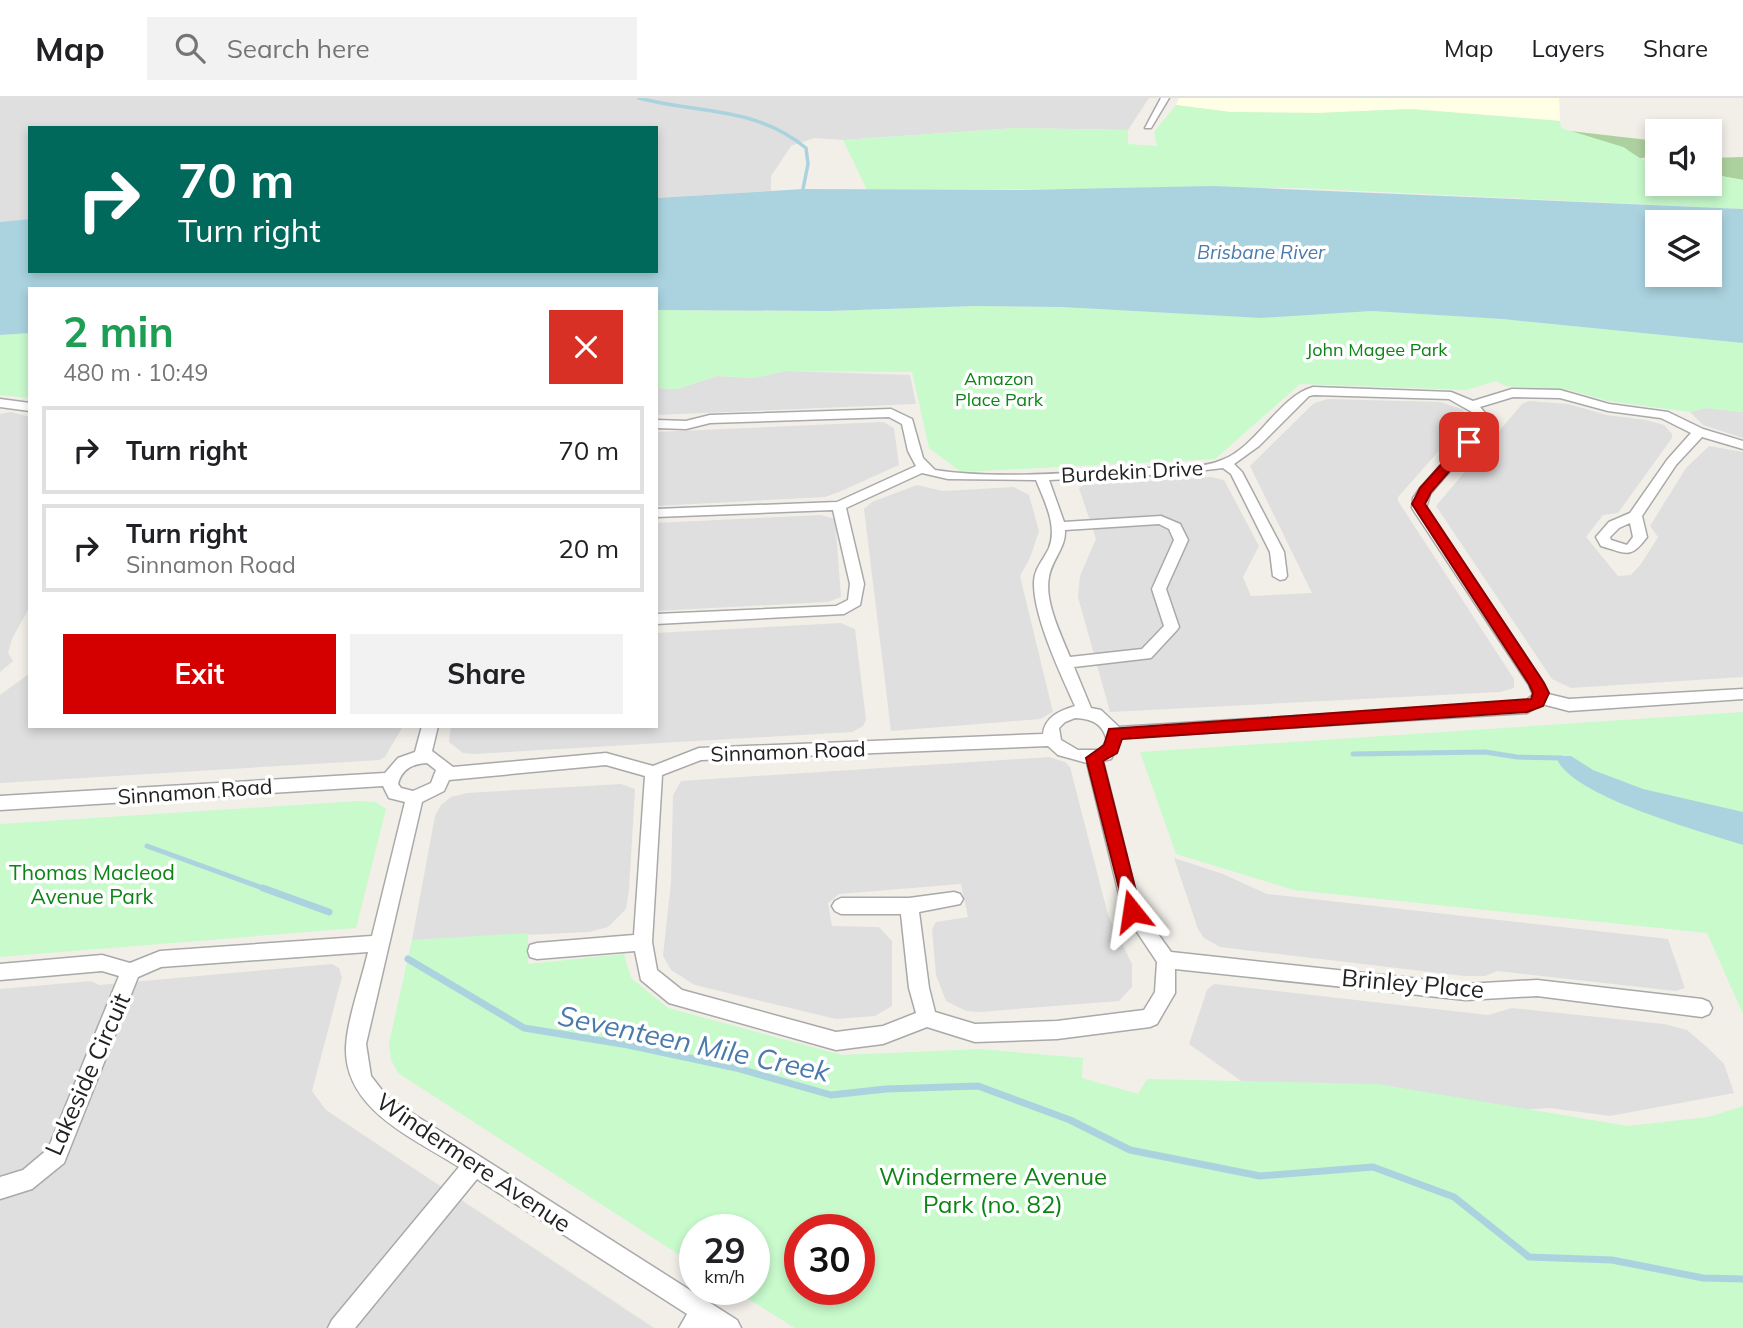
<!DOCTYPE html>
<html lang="en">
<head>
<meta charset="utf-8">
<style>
  body { margin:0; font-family:Mulish,sans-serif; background:#f2f2f2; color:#202124; height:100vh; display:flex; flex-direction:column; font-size:26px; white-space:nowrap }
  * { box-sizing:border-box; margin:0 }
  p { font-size:23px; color:#757577 }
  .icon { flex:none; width:38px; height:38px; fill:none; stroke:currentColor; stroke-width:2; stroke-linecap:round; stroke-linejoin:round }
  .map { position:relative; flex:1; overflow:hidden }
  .sheet { position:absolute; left:28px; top:189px; width:630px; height:441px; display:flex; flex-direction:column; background:#fff; border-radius:0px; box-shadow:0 4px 10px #0003 }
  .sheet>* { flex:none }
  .hud { position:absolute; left:28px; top:28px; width:630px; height:147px; border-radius:0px; box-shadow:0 4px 10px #0003; background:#00695c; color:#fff; overflow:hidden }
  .fabs { position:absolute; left:1645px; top:21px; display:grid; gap:14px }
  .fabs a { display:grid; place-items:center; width:77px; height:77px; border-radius:0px; background:#fff; box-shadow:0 4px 10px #0003; font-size:35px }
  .speed { position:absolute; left:679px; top:1116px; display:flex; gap:14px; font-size:35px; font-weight:700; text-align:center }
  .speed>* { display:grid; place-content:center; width:91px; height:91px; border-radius:50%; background:#fff; box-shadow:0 4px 10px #0003; line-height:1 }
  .speed small { font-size:18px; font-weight:400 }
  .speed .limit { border:10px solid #d22; background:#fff; color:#111 }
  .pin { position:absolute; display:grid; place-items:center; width:60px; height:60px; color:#fff; margin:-30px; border-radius:14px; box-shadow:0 4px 10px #0006 }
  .me { position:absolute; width:77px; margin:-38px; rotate:345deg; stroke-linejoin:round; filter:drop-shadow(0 0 5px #0008) }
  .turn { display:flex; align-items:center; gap:24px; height:147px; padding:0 35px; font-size:32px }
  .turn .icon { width:91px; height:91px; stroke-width:2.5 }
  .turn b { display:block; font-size:49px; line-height:60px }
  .round { display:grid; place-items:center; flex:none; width:74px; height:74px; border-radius:0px; background:#f2f2f2 }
  .overview { display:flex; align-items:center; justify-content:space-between; height:119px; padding:0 35px }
  h1 { font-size:42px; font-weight:700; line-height:52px; color:#1e9e55 }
  .primary-button { display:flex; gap:14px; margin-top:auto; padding:14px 35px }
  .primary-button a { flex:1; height:80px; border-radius:0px; background:#d40000; color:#fff; font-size:28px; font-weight:700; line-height:80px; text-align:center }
  .primary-button a+a { background:#f2f2f2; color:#202124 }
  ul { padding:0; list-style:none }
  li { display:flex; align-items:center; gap:21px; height:88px; margin:0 14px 10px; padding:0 21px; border:4px solid #e0e0e0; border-radius:0px }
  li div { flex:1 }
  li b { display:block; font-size:26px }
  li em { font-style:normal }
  header { display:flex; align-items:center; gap:42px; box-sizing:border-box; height:98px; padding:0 35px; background:#fff; border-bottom:2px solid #e0e0e0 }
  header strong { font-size:33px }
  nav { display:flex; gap:38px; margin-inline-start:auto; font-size:24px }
  .search { width:490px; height:63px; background:#f2f2f2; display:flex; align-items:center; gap:18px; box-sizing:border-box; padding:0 24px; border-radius:0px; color:#757577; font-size:26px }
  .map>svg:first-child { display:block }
  .residential { fill:#e0dfdf }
  .education { fill:#ffffe5 }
  .forest { fill:#add19e }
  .park { fill:#c8facc; fill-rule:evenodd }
  .water { fill:#aad3df; fill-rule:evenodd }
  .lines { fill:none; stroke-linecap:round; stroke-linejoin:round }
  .stream-far2 { stroke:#aad3df; stroke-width:3.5 }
  .stream-far1 { stroke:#aad3df; stroke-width:5 }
  .stream { stroke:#aad3df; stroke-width:7 }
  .street-casing { stroke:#a9a9a9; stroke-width:3 }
  .street { fill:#fff; fill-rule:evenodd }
  .route { fill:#d40000; stroke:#8a0000; stroke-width:2 }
  .labels { text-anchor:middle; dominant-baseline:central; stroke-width:7; stroke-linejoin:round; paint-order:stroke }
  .far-park-label { font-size:18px; fill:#0c8416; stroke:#fff }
  .far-water-label { font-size:19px; font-style:italic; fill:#4a7aab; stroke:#fff }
  .street-label { font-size:21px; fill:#222; stroke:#fff }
  .park-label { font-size:21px; fill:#0c8416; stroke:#fff }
  .near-street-label { font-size:24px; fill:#222; stroke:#fff }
  .near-park-label { font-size:24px; fill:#0c8416; stroke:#fff }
  .near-water-label { font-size:28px; font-style:italic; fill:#4a7aab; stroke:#fff }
</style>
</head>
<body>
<header>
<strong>Map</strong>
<div class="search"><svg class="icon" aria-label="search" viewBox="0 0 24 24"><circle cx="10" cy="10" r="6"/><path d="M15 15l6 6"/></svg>Search here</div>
<nav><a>Map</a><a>Layers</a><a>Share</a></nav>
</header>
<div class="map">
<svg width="1743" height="1230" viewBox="0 0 1743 1230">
  <rect width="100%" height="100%" fill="#f2efe9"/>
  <g class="residential">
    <polygon points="0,0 1149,0 1128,32 1016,30 843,42 814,40 791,48 771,78 771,93 656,100 656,30 30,30 30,121 0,124"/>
    <polygon points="786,273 910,277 916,306 656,317 656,290 677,291 717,278 754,280"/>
    <polygon points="1328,301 1440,304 1462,311 1469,319 1398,399 1398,403 1514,581 1514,590 1500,594 1110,614 1078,499 1080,478 1096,441 1079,390 1083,387 1211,379 1224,382 1259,448 1243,479 1251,498 1312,495 1250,368 1314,305"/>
    <polygon points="1529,303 1568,306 1607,317 1646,322 1664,327 1672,336 1672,340 1618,415 1603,417 1586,439 1618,478 1631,477 1641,466 1658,439 1650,428 1686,370 1709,348 1743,354 1743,579 1571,590 1552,581 1436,408 1522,306"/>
    <polygon points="1706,310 1743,314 1743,340 1703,327 1690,314"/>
    <polygon points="11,314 30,319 30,508 12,541 8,555 13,563 0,574 0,316"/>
    <polygon points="883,324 894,330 899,367 839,394 825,399 656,408 656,334"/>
    <polygon points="917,387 943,393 1014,389 1029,397 1039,433 1030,460 1020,478 1053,614 1040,621 891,633 864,411 872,404"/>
    <polygon points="821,417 835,421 841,499 828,504 656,513 656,425"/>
    <polygon points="841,525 855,531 866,622 863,628 852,634 474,656 463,655 449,644 451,628 656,628 656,535"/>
    <polygon points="30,575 30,628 403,628 385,659 379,662 0,685 0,597"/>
    <polygon points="1049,659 1065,664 1070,669 1108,817 1132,866 1132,889 1119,903 979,914 966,913 946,903 936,877 932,831 936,824 968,819 961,786 839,796 828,805 832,828 879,829 892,843 892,908 875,918 836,921 695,887 671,872 663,858 671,784 673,697 681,683"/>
    <polygon points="621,686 635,691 629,792 626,811 608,829 589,834 412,842 435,718 441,707 451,699 467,695"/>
    <polygon points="1174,760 1223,776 1267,796 1668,841 1685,890 1675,893 1497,873 1485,878 1464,878 1220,849 1204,840 1198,831"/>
    <polygon points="332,866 339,870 342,879 312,993 326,1012 654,1230 0,1230 0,891 91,883 99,887"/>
    <polygon points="1214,886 1488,917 1512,910 1664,926 1687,932 1708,950 1724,966 1734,995 1610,1018 1550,1010 1459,1016 1268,1002 1189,946 1207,892"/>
  </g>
  <polygon class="education" points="1179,0 1559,0 1560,23 1410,11 1318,15 1230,14 1176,7"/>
  <g class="forest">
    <polygon points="1570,33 1657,43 1657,57 1637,61 1625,50"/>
    <polygon points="1743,59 1743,82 1710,76 1710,60"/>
  </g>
  <g class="park">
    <polygon points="1176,7 1230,14 1318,15 1410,11 1560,23 1561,30 1623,49 1649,66 1657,67 1657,86 1710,86 1710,76 1743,82 1743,111 1296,90 867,92 843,42 1016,30 1128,32 1128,46 1157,48 1154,34"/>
    <polygon points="975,208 1061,209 1261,220 1372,213 1502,221 1743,245 1743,314 1706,310 1690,314 1608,303 1569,292 1505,288 1496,283 1467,292 1300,286 1215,361 961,374 929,350 912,274 786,273 754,280 717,278 677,291 656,290 656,212 828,213"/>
    <polygon points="30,235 30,300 0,297 0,237"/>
    <polygon points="1743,614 1743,916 1707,835 1294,792 1176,756 1140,654"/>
    <polygon points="358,703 376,704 386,711 356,830 0,859 0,726"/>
    <path d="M528 835V866L624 856 631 880 668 910 842 957 980 951 1083 960 1082 980 1138 996 1147 981 1378 986 1628 1028 1708 1019 1743 1008V1230H795L734 1192H754V1132H695V1167L398 975 391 962 389 945 412 842ZM800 1132H859V1192H800Z"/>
  </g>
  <g class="water">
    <path d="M1213 88 1743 111V245L1502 221 1372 213 1261 220 1061 209 975 208 828 213 656 212V191H30V235L0 237V124L30 121V173H656V100L803 91 1021 92ZM1657 124H1710V177H1657Z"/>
    <path d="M1556 658H1571L1593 672 1643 691 1743 714V747C1704 734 1565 697 1556 658Z"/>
  </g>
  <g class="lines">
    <path class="stream-far2" d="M639 0C699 16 755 8 806 50L808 66 803 91"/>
    <g class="stream-far1">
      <polyline points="1353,656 1485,654 1517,659 1562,660"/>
      <polyline points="147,748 268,792"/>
    </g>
    <g class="stream">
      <polyline points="263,790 329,814"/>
      <polyline points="408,861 524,930 628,947 736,970 831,997 886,991 978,988 1070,1022 1130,1052 1260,1078 1373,1069 1454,1099 1529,1159 1612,1162 1703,1180 1743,1181"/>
    </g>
    <defs>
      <g id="street">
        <polygon points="1161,0 1169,0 1151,30 1145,30"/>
        <path d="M1313 289 1451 294 1473 303 1512 291 1560 292 1609 306 1668 314 1703 331 1743 343V351L1702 339 1676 367 1642 418 1647 439C1630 462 1626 455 1601 448L1596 439 1609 424 1630 415 1667 362 1691 335 1661 320 1608 313 1560 300 1513 299 1480 309 1486 316 1489 328 1430 396 1426 410 1541 581 1548 596 1569 601 1743 591V601L1569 613 1542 606 1527 615 1122 640 1111 661 1103 663 1140 811 1171 854 1466 886 1537 882 1702 901 1709 904 1712 910 1709 916 1702 919 1537 898 1466 902 1175 871V895L1157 926 1150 929 1057 941 975 944 927 929 883 946 836 952 669 905 641 882 635 853 537 861 530 859 528 853 530 847 537 845 634 837 645 678 606 667 449 682 444 693 422 704 366 946 371 978 388 1000 737 1222 741 1230H679L687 1216 477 1081 355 1230H328L332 1222 459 1069C414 1040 344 1012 346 949 347 922 362 881 368 854L161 869 138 879 64 1065 32 1091 0 1101V1079L23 1072 48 1051 119 878 102 873 0 882V866L102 857 130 865 160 853 372 838 405 704 389 700 383 688 0 712V698L385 675 398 660 415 654 422 628H438L432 653 453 669 606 655 653 668 699 650 1043 636C1045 619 1059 613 1075 608 1061 577 1033 518 1034 484 1034 471 1044 461 1049 450 1058 428 1044 402 1036 382L948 381 922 375 846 410 864 486 860 507 844 516 656 526V516L836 508 848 502 850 486 833 412 656 419V411L837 404 916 368 908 353 902 326 889 319 710 325 686 331 656 330V322L686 323 710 317 891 311 912 321 923 360 935 372C998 382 1083 374 1148 370 1171 369 1201 371 1222 362 1257 349 1278 299 1313 289ZM1314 297 1449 301 1472 314 1477 327 1420 390 1413 400 1412 410 1529 587 1533 597 1524 604 1119 629 1101 612 1091 610 1074 569 1151 560 1177 532 1179 529 1166 491 1188 442 1180 426 1161 418 1064 424 1049 382 1172 376 1223 370 1231 376 1270 454 1273 478 1280 482 1285 481 1287 478 1284 454 1242 374 1234 366 1259 348 1309 298ZM1630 425 1633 439 1627 447 1611 442 1610 439 1619 430ZM1159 426 1169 431 1174 442 1152 491 1164 528 1142 551 1070 559C1061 537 1044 503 1049 479 1052 461 1066 450 1065 432ZM1075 620C1092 621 1102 625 1107 642L1100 652H1078L1061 642 1059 630 1065 624ZM1048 648 1058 657 1087 665 1123 813 1157 864 1155 894 1144 912 1057 923 975 926 935 914 929 890 919 814 960 806 963 801 960 796 954 794 909 800H841L835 803 832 808 835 813 841 816H901L909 890 916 915 883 928 836 934 682 892 657 872 652 844 662 677 701 662ZM427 665 436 672 431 685 413 693 401 690 398 686C402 671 412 666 427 665Z"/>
        <polygon points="0,301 30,305 30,313 0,309"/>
      </g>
    </defs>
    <use href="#street" class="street-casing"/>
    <use href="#street" class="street"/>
  </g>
  <polygon class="route" points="1464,341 1475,344 1431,394 1425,406 1544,585 1549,595 1543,608 1527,614 1122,641 1117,655 1103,663 1141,813 1132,821 1126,818 1086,660 1104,647 1109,631 1531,601 1533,595 1529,586 1412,406 1420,390"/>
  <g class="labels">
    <g class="far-park-label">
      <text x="1377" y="251">John Magee Park</text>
      <text x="999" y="280">Amazon<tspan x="999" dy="21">Place Park</tspan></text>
    </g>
    <g class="far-water-label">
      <text x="1261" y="154">Brisbane River</text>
    </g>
    <g class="street-label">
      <text transform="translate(1132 373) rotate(-3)">Burdekin Drive</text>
      <text transform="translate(788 653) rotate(-2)">Sinnamon Road</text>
      <text transform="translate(195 693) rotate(-4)">Sinnamon Road</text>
    </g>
    <g class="park-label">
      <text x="92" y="774">Thomas Macleod<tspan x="92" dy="24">Avenue Park</tspan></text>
    </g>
    <g class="near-street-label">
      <text transform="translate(1413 885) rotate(5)">Brinley Place</text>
      <text transform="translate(87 976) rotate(-66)">Lakeside Circuit</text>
      <text transform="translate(474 1064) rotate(34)">Windermere Avenue</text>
    </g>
    <g class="near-park-label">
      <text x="993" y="1078">Windermere Avenue<tspan x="993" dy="28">Park (no. 82)</tspan></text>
    </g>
    <g class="near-water-label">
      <text transform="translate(694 945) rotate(12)">Seventeen Mile Creek</text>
    </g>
  </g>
</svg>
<div class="fabs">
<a><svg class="icon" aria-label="sound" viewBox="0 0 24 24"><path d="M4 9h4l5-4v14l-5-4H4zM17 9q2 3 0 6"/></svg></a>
<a><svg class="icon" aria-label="layers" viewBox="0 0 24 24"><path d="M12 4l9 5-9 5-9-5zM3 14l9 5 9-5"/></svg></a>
</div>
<div class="speed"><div>29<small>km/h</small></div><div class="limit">30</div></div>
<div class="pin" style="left:1469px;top:344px;background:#d93025"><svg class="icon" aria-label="arrive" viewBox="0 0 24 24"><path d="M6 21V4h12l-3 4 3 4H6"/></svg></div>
<svg class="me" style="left:1132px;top:813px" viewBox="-20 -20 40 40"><path d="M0-17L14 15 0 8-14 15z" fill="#d40000" stroke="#fff" stroke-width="4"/></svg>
<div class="hud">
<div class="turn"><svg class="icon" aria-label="right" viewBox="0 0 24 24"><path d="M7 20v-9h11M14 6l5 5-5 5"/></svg><div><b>70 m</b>Turn right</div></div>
</div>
<section class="sheet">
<div class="overview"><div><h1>2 min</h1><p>480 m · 10:49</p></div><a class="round" style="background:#d93025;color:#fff"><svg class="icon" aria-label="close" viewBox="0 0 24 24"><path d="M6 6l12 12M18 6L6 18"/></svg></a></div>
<ul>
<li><svg class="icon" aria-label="right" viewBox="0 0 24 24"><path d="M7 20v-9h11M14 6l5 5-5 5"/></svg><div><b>Turn right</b></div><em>70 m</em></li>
<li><svg class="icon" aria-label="right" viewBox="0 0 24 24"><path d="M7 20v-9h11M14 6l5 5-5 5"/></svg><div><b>Turn right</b><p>Sinnamon Road</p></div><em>20 m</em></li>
</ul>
<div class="primary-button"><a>Exit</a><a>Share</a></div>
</section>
</div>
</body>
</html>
